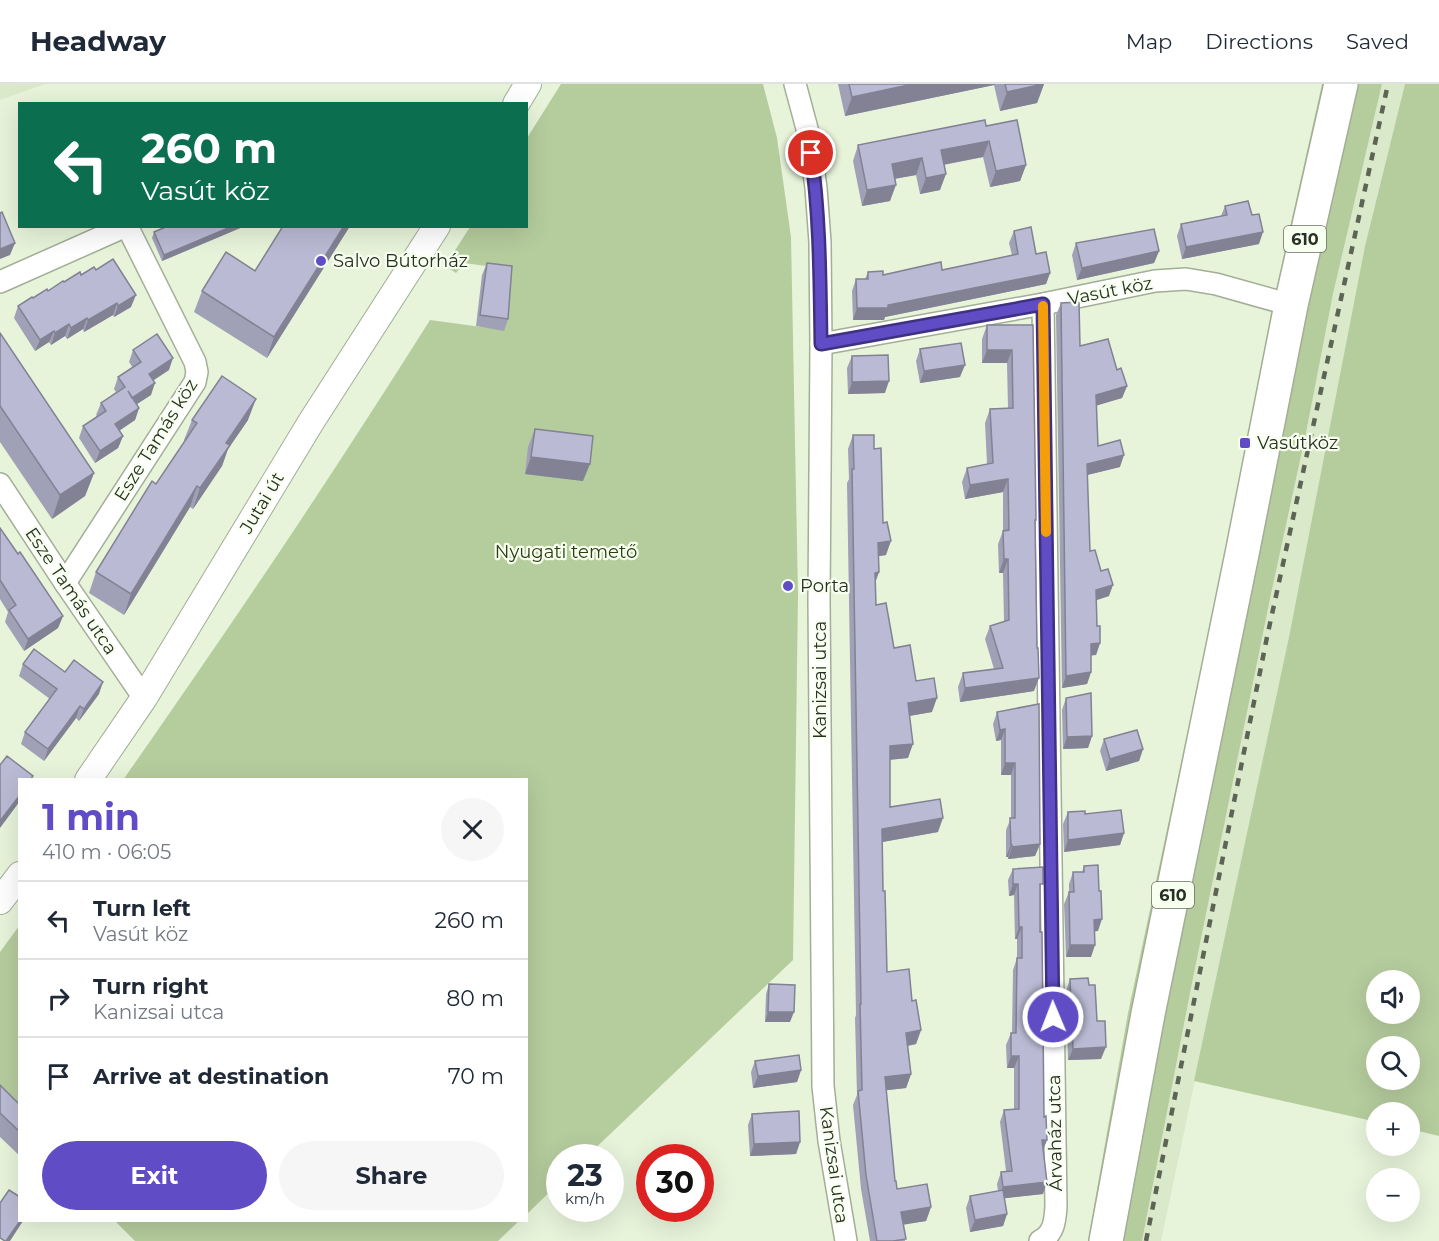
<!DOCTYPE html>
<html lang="en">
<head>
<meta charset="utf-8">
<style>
  body { margin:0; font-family:Montserrat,sans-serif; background:#f6f6f7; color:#1f2937; height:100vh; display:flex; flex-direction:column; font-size:22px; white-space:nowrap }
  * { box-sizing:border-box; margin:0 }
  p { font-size:20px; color:#747a83 }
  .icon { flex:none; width:33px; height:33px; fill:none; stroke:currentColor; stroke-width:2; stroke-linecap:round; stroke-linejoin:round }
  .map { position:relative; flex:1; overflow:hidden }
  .panel { position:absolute; left:18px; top:694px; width:510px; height:444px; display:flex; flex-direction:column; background:#fff; border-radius:0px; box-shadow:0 6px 24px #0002 }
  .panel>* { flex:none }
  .banner { position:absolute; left:18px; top:18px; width:510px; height:126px; border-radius:0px; box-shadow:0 6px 24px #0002; background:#0b6e4f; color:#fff; overflow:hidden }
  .fabs { position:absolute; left:1366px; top:886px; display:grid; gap:12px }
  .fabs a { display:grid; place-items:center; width:54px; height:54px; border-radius:50%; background:#fff; box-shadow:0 6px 24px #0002; font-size:30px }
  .speed { position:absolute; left:546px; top:1060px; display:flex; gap:12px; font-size:30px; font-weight:700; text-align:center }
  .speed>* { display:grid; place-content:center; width:78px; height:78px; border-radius:50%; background:#fff; box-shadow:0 6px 24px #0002; line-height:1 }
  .speed small { font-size:15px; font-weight:400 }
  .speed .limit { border:9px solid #d22; background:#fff; color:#111 }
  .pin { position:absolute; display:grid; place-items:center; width:51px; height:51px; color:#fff; margin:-26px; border:3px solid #fff; border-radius:50%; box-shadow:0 2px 6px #0007 }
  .me { position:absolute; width:66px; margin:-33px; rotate:359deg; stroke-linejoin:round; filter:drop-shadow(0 0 4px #0008) }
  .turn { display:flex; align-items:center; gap:21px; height:126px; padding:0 24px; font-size:27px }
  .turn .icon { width:78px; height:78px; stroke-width:2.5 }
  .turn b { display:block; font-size:42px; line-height:51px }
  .round { display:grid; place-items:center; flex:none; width:63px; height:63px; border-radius:32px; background:#f6f6f7 }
  .head { display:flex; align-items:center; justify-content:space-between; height:102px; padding:0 24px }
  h1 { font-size:36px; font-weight:700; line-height:45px; color:#604dc5 }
  .action { display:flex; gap:12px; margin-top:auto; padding:12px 24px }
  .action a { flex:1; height:69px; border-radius:36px; background:#604dc5; color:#fff; font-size:24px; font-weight:700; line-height:69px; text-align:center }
  .action a+a { background:#f6f6f7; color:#1f2937 }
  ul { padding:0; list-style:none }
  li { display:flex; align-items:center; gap:18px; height:78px; padding:0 24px; border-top:2px solid #e0e1e3 }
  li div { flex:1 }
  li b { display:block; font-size:22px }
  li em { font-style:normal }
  header { display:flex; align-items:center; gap:36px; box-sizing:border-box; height:84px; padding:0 30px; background:#fff; border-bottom:2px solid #e0e1e3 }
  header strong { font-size:28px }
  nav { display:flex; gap:33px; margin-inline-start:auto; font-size:21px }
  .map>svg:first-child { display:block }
  .built { fill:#d9e9c9 }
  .green { fill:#b5cc9d; fill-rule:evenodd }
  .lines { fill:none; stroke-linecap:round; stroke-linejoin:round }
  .minor-casing { stroke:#a2ae96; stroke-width:24 }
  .tertiary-casing { stroke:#a2ae96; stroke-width:28 }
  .primary-casing { stroke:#a2ae96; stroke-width:36 }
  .minor { stroke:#fff; stroke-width:21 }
  .tertiary { stroke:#fff; stroke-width:26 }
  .primary { stroke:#fff; stroke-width:33 }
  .rail { stroke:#5d6456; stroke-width:4.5; stroke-dasharray:8 8; stroke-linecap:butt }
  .wall { fill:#a0a0b6 }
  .shaded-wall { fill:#828294 }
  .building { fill:#babad4; stroke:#828294; stroke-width:1.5 }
  .route-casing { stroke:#3e3280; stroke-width:15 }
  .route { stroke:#604dc5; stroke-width:10 }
  .slow { stroke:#f59e0b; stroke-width:10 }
  .poi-dot { fill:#604dc5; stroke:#f7ffef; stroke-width:2 }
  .labels { text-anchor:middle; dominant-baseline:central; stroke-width:4.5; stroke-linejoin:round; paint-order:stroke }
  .shield { fill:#f7ffef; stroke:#686d62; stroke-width:1.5 }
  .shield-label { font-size:16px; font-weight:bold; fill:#2a2f25 }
  .poi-label { font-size:18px; fill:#2a2f25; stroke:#f7ffef; text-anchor:start }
  .street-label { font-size:18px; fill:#2a2f25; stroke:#f7ffef }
  .park-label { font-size:18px; fill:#2b3d13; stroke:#f7ffef }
</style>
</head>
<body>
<header>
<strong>Headway</strong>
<nav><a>Map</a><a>Directions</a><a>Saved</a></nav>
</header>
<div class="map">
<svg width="1439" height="1157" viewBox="0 0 1439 1157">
  <rect width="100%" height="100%" fill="#e7f4da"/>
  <g class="built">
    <polygon points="0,0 45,0 0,16"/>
    <polygon points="1382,0 1405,0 1365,162 1289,553 1161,1157 1142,1157 1191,904 1271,510 1306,349 1333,210"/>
  </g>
  <g class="green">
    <path d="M561 0H763L777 54 791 153 798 510 793 876 585 1074H560L559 1099 527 1130 526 696H123C229 545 332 392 430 236L504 246 509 185 464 179 456 189 445 182 470 143 526 142 527 54Z"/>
    <polygon points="1322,0 1382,0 1333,210 1306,349 1271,510 1191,904 1142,1157 1088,1157 1128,929 1227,463 1273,220"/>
    <path d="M1405 0H1439V1052L1410 1045V1029H1377V1038L1194 997 1289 553 1365 162ZM1377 897H1410V930H1377ZM1377 963H1410V996H1377Z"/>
    <polygon points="19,842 19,1042 0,1023 0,868"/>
    <polygon points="115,1137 519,1137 498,1157 135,1157"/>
  </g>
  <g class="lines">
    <defs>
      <g id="minor">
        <polyline points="795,0 809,52 816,104 820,158 821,260 819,516 823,1002 829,1057 846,1157"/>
        <polyline points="0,198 126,142"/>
        <polyline points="821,260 1043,220 1155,197 1186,195 1216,200 1291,221"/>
        <polyline points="0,400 65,499 144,614"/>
        <polyline points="65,499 195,298 197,288 195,278 127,142"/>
        <path d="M1040 1157C1054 1150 1055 1137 1056 1123L1043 220"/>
      </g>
      <g id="tertiary">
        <polyline points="516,20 528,0"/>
        <polyline points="88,696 144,614 311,338 437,142"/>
        <polyline points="0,817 20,791"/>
      </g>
      <polyline id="primary" points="1106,1157 1148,930 1243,465 1291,221 1341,0"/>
    </defs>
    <use href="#minor" class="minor-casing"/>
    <use href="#tertiary" class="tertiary-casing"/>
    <use href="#primary" class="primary-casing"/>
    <use href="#minor" class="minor"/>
    <use href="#tertiary" class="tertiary"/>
    <use href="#primary" class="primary"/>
    <polyline class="rail" points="1146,1157 1267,553 1388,0"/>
  </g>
  <g class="wall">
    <polygon points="838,0 1044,0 1037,19 1000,27 994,1 845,32"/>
    <polygon points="986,42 1026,81 1020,97 990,103 983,73 944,81 940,106 920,110 916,91 895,95 890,117 862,122 853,77 858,61"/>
    <polygon points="1225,122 1252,131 1259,160 1182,175 1177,152 1181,140 1221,132"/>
    <polygon points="168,142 245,142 162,177 152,154 154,148"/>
    <polygon points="350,142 267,274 194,228 202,207 255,187"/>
    <polygon points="1014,147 1036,170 1050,189 1046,200 885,233 884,236 853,236 852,207 856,195 865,195 868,188 883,191 942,186 1012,171 1009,159"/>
    <polygon points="1076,159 1159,167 1154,179 1077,196 1072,171"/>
    <polygon points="487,179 508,235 504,247 476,242 482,191"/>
    <polygon points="96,186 131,223 114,233 113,231 84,248 83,245 67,255 65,252 51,261 49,258 35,267 14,234 18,222 64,198"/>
    <polygon points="1061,219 1080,262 1117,286 1127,302 1122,314 1096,321 1098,362 1120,383 1087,391 1090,467 1109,512 1096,516 1097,542 1100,559 1096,571 1091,571 1091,588 1087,600 1062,604 1056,231"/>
    <polygon points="987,241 1033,241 1036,436 1035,440 1034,607 960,618 958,603 963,589 994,585 985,555 990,542 1004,538 1003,489 999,489 998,460 1003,447 1003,408 965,415 962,398 967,384 987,380 985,339 990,325 1008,324 1007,279 982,279 982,255"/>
    <polygon points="0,249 94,389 85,412 52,435 0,358"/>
    <polygon points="920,265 960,293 920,299 916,277"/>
    <polygon points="133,266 169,286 153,296 151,311 136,320 139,324 135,336 119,347 123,352 118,364 95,379 79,354 83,342 97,332 96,331 101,319 116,308 114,305 118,293 133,284 129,278"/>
    <polygon points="852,272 885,309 848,310 847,284"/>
    <polygon points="192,336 248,336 228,365 222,382 193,425 190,423 124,531 89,509 96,488 185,357 184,356"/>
    <polygon points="535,345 583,397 525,390 528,363"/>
    <polygon points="853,351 874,365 886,471 878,472 879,488 875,498 876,521 894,564 916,597 932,628 909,632 908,674 890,676 890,723 938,748 882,758 883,807 887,888 912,917 921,946 916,960 908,962 911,990 906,1004 886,1006 895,1097 897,1105 931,1123 926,1137 903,1140 905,1157 870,1157 861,1105 853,1021 857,1011 855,934 856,931 847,399 849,395 848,365"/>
    <polygon points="0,444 63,532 58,544 24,567 5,538 8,528 0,515"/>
    <polygon points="23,580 65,588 99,610 79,637 76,634 44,677 21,660 25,648 50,615 19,592"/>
    <polygon points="1066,614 1092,652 1088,664 1063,665 1062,626"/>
    <polygon points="1039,620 1040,760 1035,772 1008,775 1008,773 1006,773 1006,746 1011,734 1011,691 1001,691 1001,656 996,657 993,640 997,628"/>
    <polygon points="1104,655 1143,665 1139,677 1106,687 1100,667"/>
    <polygon points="1068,728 1085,730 1124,749 1120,761 1064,768 1063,740"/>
    <polygon points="1084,782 1098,847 1094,847 1091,873 1066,873 1064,820 1069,808 1069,800 1073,788 1082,788"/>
    <polygon points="1013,785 1040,809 1044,1033 1047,1056 1043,1066 1043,1110 1004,1114 1007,1130 1003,1142 970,1148 966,1124 970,1112 998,1107 997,1100 1001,1088 1006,1087 1000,1038 1004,1026 1014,1025 1014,984 1007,984 1006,961 1011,949 1012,949 1013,886 1017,874 1017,855 1015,855 1014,811 1009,812 1008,796"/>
    <polygon points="1070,895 1089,901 1097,937 1101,975 1068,976 1066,907"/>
    <polygon points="769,900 790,938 765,938 766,910"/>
    <polygon points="755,977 801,986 797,998 753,1004 751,988"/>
    <polygon points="0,1001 20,1021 20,1072 0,1053"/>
    <polygon points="752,1030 800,1058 796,1070 750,1072 748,1041"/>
  </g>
  <g class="shaded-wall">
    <polygon points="913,0 995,0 994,1 845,32 852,13"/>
    <polygon points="1044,0 1037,19 1000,27 1007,8"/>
    <polygon points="989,57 983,73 935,82 941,66"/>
    <polygon points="922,74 916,91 886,96 892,80"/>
    <polygon points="1026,81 1020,97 990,103 996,87"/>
    <polygon points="946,90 940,106 920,110 926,94"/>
    <polygon points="896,101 890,117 862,122 867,106"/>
    <polygon points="233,142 245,142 162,177 164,171"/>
    <polygon points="344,142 350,142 267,274 274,253"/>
    <polygon points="1263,148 1259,160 1182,175 1186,163"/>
    <polygon points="15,159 10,171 0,175 0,165"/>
    <polygon points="1159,167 1154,179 1077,196 1082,184"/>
    <polygon points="1050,189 1046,200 885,233 884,236 853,236 857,224 888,221"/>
    <polygon points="136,211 131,223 114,233 118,222"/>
    <polygon points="117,219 113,231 84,248 88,236"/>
    <polygon points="87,234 83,245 67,255 71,244"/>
    <polygon points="69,240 65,252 51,261 55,249"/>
    <polygon points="54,247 49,258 35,267 40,256"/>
    <polygon points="987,266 1012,266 1007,279 982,279"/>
    <polygon points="173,274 169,286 145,302 149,290"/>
    <polygon points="965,281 960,293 920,299 924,287"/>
    <polygon points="889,297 885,309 848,310 852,298"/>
    <polygon points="155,299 151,311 128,326 132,314"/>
    <polygon points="1127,302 1122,314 1092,323 1096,311"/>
    <polygon points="256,315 248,336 228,365 222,382 193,425 200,404 226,359"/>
    <polygon points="139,324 135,336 111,352 115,340"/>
    <polygon points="123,352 118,364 95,379 100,367"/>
    <polygon points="1124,371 1120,383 1083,392 1087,380"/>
    <polygon points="531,373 590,380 583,397 525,390"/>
    <polygon points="94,389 85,412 52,435 60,411"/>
    <polygon points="1008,395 1003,408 965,415 970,401"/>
    <polygon points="197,402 190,423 124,531 131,510"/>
    <polygon points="891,457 886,471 873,473 878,459"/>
    <polygon points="1004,475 1008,475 1003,489 999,489"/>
    <polygon points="879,488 874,502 875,489"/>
    <polygon points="1113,501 1109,512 1091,518 1096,506"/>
    <polygon points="63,532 58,544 24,567 28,555"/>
    <polygon points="1100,559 1096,571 1087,572 1091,560"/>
    <polygon points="1091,588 1087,600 1062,604 1066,592"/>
    <polygon points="1039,594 1034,607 960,618 965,604"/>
    <polygon points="103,598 99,610 79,637 84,625"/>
    <polygon points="937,614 932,628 903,633 908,619"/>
    <polygon points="80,622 76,634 44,677 48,665"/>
    <polygon points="1005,645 1001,656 996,657 1000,646"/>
    <polygon points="1092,652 1088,664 1063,665 1067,653"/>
    <polygon points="913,660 908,674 885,676 890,662"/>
    <polygon points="1143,665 1139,677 1106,687 1110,675"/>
    <polygon points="1005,679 1015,679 1011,691 1001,691"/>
    <polygon points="20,711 20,717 0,744 0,737"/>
    <polygon points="943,734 938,748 877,759 882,745"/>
    <polygon points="1124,749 1120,761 1064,768 1068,756"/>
    <polygon points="1040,760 1035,772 1008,775 1012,763"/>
    <polygon points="1011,761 1012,761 1008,773 1006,773"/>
    <polygon points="1013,800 1018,800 1014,811 1009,812"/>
    <polygon points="1102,835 1098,847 1090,848 1094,836"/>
    <polygon points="1019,843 1022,843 1017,855 1015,855"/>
    <polygon points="1070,861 1095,861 1091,873 1066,873"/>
    <polygon points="768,928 794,928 790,938 765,938"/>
    <polygon points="921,946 916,960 901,963 906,949"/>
    <polygon points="1106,963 1101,975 1068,976 1073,965"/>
    <polygon points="1011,972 1019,972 1014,984 1007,984"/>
    <polygon points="801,986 797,998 753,1004 758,992"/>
    <polygon points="911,990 906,1004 880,1007 885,993"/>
    <polygon points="1042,1056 1047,1056 1042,1068"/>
    <polygon points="800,1058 796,1070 750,1072 754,1060"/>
    <polygon points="1047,1098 1043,1110 999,1115 1003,1103"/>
    <polygon points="931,1123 926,1137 896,1142 901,1128"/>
    <polygon points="1007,1130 1003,1142 970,1148 975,1136"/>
    <polygon points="20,1137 23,1137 10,1157 6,1157"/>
  </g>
  <g class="building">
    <polygon points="849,0 913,0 852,13"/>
    <polygon points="1005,0 1043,0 1007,8"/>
    <polygon points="985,36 986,42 1017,36 1026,81 996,87 989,57 941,66 946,90 926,94 922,74 892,80 896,101 867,106 858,61"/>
    <polygon points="1248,117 1252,131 1259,130 1263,148 1186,163 1181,140 1227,131 1225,122"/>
    <polygon points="2,128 15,159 0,165 0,129"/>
    <polygon points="168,142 233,142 164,171 154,148"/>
    <polygon points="283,142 344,142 274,253 202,207 226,168 255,187"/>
    <polygon points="1031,143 1036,170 1046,168 1050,189 888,221 888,224 857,224 856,195 868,195 868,188 883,187 883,191 941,178 942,186 1018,170 1014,147"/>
    <polygon points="1154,145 1159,167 1082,184 1076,159"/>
    <polygon points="113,175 136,211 118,222 117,219 88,236 87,234 71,244 69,240 55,249 54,247 40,256 18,222 32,213 33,214 47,205 48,207 63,197 64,198 80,188 81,191 94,183 96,186"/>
    <polygon points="487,179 512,182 508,235 480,231"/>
    <polygon points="1079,218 1080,262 1108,255 1117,286 1121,284 1127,302 1096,311 1098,362 1120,356 1124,371 1087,380 1090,467 1095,466 1101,487 1108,485 1113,501 1096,506 1097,542 1100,542 1100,559 1091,560 1091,588 1066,592 1061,219"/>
    <polygon points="987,241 1033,241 1036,436 1035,436 1037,564 1038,564 1039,594 965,604 963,589 1003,584 990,542 1009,536 1008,475 1004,475 1003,447 1009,446 1008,395 970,401 967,384 993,379 990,325 1013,324 1012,266 987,266"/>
    <polygon points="0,249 94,389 60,411 0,322"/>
    <polygon points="157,250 173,274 149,290 155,299 132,314 128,307 139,324 115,340 123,352 100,367 83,342 106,327 101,319 125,303 118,293 141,278 133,266"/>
    <polygon points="961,259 965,281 924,287 920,265"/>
    <polygon points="888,271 889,297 852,298 852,272"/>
    <polygon points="222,292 256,315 226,359 230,361 200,404 197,402 131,510 96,488 152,397 156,400 197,339 192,336"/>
    <polygon points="535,345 593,352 590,380 531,373"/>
    <polygon points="853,351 874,351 874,365 881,364 883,439 887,438 891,457 878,459 879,488 875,489 876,521 886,519 894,564 910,561 916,597 934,594 937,614 908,619 913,660 890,662 890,723 940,715 943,734 882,745 883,807 885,807 887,888 909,885 912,917 916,916 921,946 906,949 911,990 885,993 895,1097 896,1097 897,1105 927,1100 931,1123 901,1128 906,1155 893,1157 877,1157 866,1091 858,1007 862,1006 860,920 861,920 852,385 854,385"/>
    <polygon points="0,444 18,470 20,468 63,532 28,555 9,526 16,521 0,496"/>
    <polygon points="34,565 65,588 74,576 103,598 84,625 80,622 48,665 25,648 57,605 23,580"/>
    <polygon points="1091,609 1092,652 1067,653 1066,614"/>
    <polygon points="1039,620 1040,760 1012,763 1012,761 1011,761 1010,734 1015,734 1015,679 1005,679 1005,645 1000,646 997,628"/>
    <polygon points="1137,646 1143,665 1110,675 1104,655"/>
    <polygon points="7,672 33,692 30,696 20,696 20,711 0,737 0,681"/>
    <polygon points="1121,726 1124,749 1068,756 1068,728 1085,727 1085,730"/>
    <polygon points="1098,781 1099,807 1101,807 1102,835 1094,836 1095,861 1070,861 1069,808 1074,808 1073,788 1084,788 1084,782"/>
    <polygon points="1043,783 1043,800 1040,800 1040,848 1042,848 1044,1033 1046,1032 1047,1056 1042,1056 1047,1098 1003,1103 1001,1088 1012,1087 1004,1026 1019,1025 1019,972 1011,972 1011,949 1016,949 1017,874 1022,874 1022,843 1019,843 1018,800 1013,800 1013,785"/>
    <polygon points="1088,894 1089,901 1095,901 1097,937 1105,937 1106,963 1073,965 1070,895"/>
    <polygon points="769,900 795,901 794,928 768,928"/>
    <polygon points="799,971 801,986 758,992 755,977"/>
    <polygon points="0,1001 20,1021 20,1048 0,1029"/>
    <polygon points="799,1027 800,1058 754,1060 752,1030"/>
    <polygon points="9,1106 20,1113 20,1137 6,1157 5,1157 0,1154 0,1119"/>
    <polygon points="1003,1106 1007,1130 975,1136 970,1112"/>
  </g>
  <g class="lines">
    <defs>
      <path id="route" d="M811 69C820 132 820 196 821 260L1043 220 1053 933"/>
    </defs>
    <use href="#route" class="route-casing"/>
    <use href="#route" class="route"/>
    <polyline class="slow" points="1043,222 1046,448"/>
  </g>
  <g class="poi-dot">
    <circle cx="321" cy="177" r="6"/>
    <rect x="1239" y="353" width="12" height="12" rx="3"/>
    <circle cx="788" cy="502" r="6"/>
  </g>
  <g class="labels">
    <g class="shield">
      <rect x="1284" y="142" width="42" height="26" rx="4.5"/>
      <rect x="1152" y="798" width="42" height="26" rx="4.5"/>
    </g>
    <g class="shield-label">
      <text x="1305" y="155">610</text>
      <text x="1173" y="811">610</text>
    </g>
    <g class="poi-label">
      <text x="333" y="177">Salvo Bútorház</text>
      <text x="1257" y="359">Vasútköz</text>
      <text x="800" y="502">Porta</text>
    </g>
    <g class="street-label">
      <text transform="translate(1110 207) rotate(-11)">Vasút köz</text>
      <text transform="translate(156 356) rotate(-58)">Esze Tamás köz</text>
      <text transform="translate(262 419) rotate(-59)">Jutai út</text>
      <text transform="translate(71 507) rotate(56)">Esze Tamás utca</text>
      <text transform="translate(820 596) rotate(-90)">Kanizsai utca</text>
      <text transform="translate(1055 1049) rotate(-91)">Árvaház utca</text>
      <text transform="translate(834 1081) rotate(82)">Kanizsai utca</text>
    </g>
    <g class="park-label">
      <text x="566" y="468">Nyugati temető</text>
    </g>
  </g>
</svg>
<div class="fabs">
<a><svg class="icon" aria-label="sound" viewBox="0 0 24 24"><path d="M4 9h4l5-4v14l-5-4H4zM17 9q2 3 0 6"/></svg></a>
<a><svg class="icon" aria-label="search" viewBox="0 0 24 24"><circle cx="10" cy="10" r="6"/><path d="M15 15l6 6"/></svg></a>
<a>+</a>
<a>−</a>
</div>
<div class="speed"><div>23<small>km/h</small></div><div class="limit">30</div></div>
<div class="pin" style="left:811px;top:69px;background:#d93025"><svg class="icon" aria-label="arrive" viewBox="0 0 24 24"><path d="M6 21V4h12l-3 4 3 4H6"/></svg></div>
<svg class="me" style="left:1053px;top:933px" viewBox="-20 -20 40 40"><circle r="17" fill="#604dc5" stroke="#fff" stroke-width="3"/><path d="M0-11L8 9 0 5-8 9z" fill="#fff"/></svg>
<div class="banner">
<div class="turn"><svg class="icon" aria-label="left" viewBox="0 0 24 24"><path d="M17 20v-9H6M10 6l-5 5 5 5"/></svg><div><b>260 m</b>Vasút köz</div></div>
</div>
<section class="panel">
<div class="head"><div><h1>1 min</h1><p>410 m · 06:05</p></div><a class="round"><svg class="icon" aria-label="close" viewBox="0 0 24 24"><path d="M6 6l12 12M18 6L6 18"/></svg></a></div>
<ul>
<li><svg class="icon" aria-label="left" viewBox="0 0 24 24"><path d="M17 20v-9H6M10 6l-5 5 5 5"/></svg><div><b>Turn left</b><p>Vasút köz</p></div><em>260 m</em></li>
<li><svg class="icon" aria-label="right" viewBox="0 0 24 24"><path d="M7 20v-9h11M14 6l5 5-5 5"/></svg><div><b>Turn right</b><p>Kanizsai utca</p></div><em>80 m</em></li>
<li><svg class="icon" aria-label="arrive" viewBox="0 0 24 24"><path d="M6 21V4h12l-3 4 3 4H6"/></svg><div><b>Arrive at destination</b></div><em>70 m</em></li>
</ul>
<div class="action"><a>Exit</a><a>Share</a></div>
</section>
</div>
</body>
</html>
